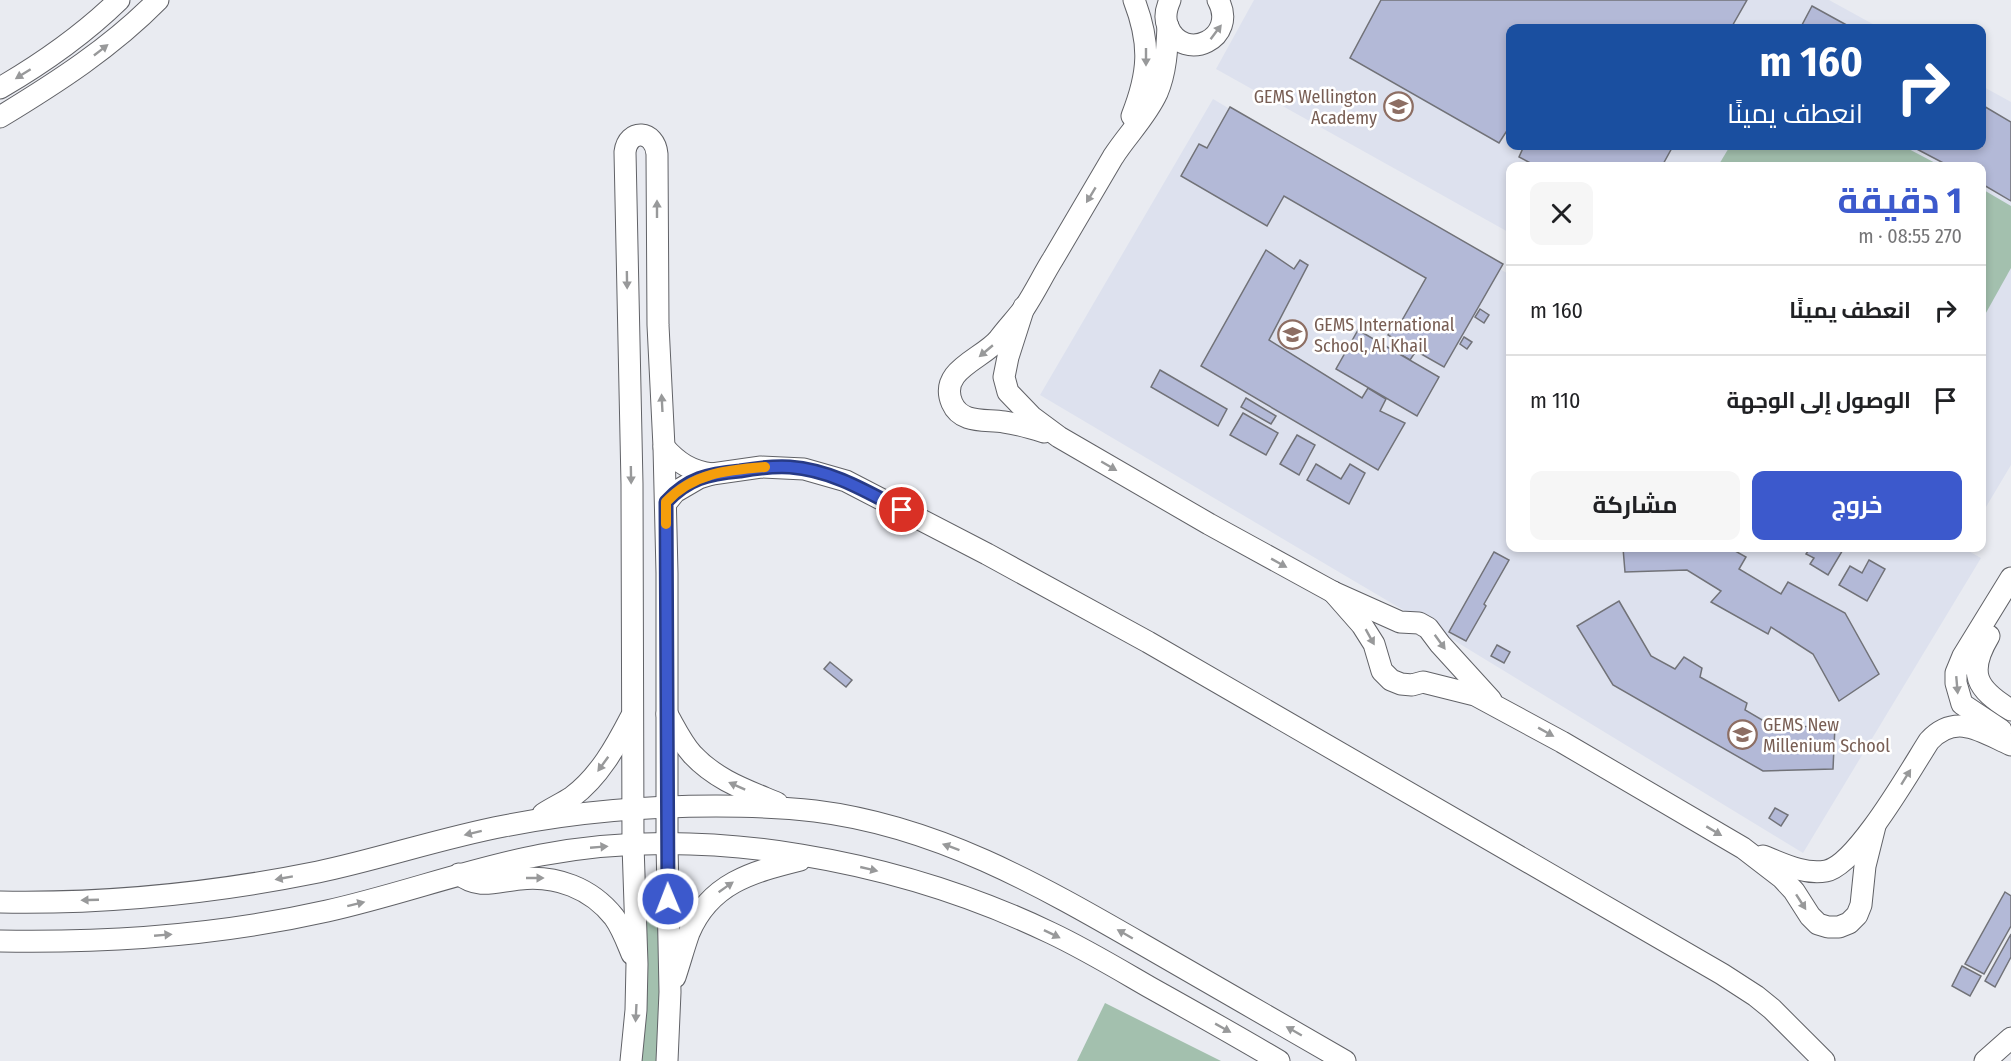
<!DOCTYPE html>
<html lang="ar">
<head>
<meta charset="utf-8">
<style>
  body { margin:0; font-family:"Fira Sans Condensed",Cairo,sans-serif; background:#f6f6f6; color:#202124; direction:rtl; height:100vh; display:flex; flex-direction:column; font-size:22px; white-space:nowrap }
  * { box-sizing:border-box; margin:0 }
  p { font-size:20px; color:#757577 }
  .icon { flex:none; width:33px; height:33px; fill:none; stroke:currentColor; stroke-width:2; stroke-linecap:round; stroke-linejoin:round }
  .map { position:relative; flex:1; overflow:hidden; direction:ltr }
  .panel { position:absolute; left:1506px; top:162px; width:480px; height:390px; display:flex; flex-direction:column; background:#fff; border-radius:12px; box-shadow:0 3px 9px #0003; direction:rtl }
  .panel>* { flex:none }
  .hud { position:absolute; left:1506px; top:24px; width:480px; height:126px; border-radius:12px; box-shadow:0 3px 9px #0003; direction:rtl; background:#1a4fa0; color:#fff; overflow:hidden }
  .pin { position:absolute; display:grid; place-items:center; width:51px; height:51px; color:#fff; margin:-26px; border:3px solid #fff; border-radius:50%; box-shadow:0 2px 6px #0007 }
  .me { position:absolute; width:66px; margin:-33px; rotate:359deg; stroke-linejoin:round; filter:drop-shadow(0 0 4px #0008) }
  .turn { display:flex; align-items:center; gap:21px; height:126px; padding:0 24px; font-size:27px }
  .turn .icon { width:78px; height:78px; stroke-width:2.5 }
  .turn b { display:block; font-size:42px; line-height:51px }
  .round { display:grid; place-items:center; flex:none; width:63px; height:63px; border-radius:12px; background:#f6f6f6 }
  .overview { display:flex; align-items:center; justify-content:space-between; height:102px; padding:0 24px }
  h1 { font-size:36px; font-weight:700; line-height:45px; color:#3c59cc }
  .action { display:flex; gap:12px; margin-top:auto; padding:12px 24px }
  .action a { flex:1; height:69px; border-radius:12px; background:#3c59cc; color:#fff; font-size:24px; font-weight:700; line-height:69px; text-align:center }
  .action a+a { background:#f6f6f6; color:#202124 }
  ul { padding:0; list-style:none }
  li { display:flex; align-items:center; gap:18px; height:90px; padding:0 24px; border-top:2px solid #e0e0e0 }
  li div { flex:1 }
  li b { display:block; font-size:22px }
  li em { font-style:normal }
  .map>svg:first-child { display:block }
  .built { fill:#dde1ee }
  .green { fill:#a3c0ae }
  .building { fill:#b3b9d7; stroke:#717278; stroke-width:1.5 }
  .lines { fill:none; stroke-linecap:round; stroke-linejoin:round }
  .minor-casing { stroke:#616267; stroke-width:23 }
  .minor { stroke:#fff; stroke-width:21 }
  .oneway { fill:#98999a }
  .route-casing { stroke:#273a85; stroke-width:15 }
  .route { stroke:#3c59cc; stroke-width:10 }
  .slow { stroke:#f59e0b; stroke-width:10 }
  .labels { text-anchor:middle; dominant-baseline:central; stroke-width:5; stroke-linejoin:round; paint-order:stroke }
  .education-label { font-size:18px; fill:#785e54; stroke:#fff; text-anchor:start }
</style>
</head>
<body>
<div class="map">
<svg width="2011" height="1061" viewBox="0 0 2011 1061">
  <rect width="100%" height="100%" fill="#e9ebf1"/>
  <g class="built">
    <polygon points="1254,0 1829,0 1880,28 1510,28 1510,146 1982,146 1982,86 2011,102 2011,465 1983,512 1982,511 1982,166 1510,166 1510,233 1216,69"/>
    <polygon points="1213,99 1510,275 1510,548 1963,548 1981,558 1803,853 1437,630 1040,395"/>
  </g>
  <g class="green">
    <polygon points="1730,146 1903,146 1941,166 1718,166"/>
    <polygon points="1982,189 2011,206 2011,268 1982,320"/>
    <polygon points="644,885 659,886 659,1024 656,1061 637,1061"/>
    <polygon points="1105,1003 1221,1061 1077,1061"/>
  </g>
  <g class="building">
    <polygon points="1381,0 1747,0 1731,28 1510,28 1510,126 1499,143 1350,58"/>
    <polygon points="1812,6 1852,28 1809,28 1802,25"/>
    <polygon points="1982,105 2011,122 2011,201 1982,184 1982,166 1949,166 1911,146 1982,146"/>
    <polygon points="1230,107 1503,264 1444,367 1416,351 1410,360 1393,350 1398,341 1388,335 1392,326 1397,329 1426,278 1284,196 1267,226 1181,176 1199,144 1207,148"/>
    <polygon points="1524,146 1673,146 1662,166 1536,166 1519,157"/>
    <polygon points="1266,250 1294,269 1300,260 1308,265 1269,340 1362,398 1368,388 1386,399 1380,411 1405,423 1378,470 1201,366"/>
    <polygon points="1480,309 1489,315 1484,323 1475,317"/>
    <polygon points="1358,330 1439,377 1417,416 1336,369"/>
    <polygon points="1464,337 1472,342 1467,349 1460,344"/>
    <polygon points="1160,370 1227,409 1218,426 1151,387"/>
    <polygon points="1246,398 1276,416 1271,424 1241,407"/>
    <polygon points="1243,413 1278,433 1266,455 1230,435"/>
    <polygon points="1297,435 1315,445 1299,475 1280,464"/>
    <polygon points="1316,464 1341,479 1350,464 1365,473 1349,504 1307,480"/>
    <polygon points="1623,548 1730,548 1746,557 1739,569 1781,594 1788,582 1845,613 1879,674 1839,701 1813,654 1771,627 1768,634 1711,602 1721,591 1687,570 1625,572"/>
    <polygon points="1810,548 1844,548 1828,575 1810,564 1814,558 1806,554"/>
    <polygon points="1494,552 1509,560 1484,604 1486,606 1466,641 1449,632"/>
    <polygon points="1869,560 1885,569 1867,601 1839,585 1850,566 1862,573"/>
    <polygon points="1619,601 1651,656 1675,669 1684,657 1702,668 1700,677 1747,703 1745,710 1774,727 1835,726 1833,769 1763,771 1613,685 1577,626"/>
    <polygon points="1497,645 1510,652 1504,663 1491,656"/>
    <polygon points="830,662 852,680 846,687 824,669"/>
    <polygon points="1775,808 1788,815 1781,826 1769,818"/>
    <polygon points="2005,892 2011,896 2011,926 1984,974 1965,964"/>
    <polygon points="2011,934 2011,957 1995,987 1985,981"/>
    <polygon points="1962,966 1981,976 1970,996 1952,986"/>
  </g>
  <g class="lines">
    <defs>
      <g id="minor">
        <path d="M1170 0C1166 9 1164 18 1168 27 1184 64 1239 38 1218 0"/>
        <path d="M0 88C43 63 83 35 119 0"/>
        <path d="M1132 116C1149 73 1151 44 1134 0"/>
        <path d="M0 117C56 83 112 47 158 0"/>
        <polyline points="1024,307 1008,357 1004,377 1008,392 1032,417 1059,437 1209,524 1333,592 1400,622 1419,623 1428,628 1440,644 1491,700"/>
        <path d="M1044 432C1031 428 1018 424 1004 422 985 419 961 424 952 403 938 370 983 359 999 339 1007 328 1017 318 1025 307 1035 292 1043 275 1053 259 1073 225 1093 191 1113 157 1127 135 1146 117 1157 93 1166 72 1167 49 1168 26"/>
        <path d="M664 447C678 463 691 471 712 474"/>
        <polyline points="666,503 675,492 699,478 712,474 761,467 804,469 846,481 987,554 1148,642 1722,974 1756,996 1772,1009 1824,1061"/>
        <polyline points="1333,592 1362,625 1374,644 1382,671 1391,680 1401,684 1412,685 1423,682 1475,695 1562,742 1743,848 1782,878 1794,891 1810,916 1818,924 1828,927 1839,927 1849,923 1857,915 1861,905 1865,866 1875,826"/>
        <path d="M1989 636C1967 673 1976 689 2011 710"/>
        <path d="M667 714C675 728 682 743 692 754 716 780 746 790 777 803"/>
        <polyline points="2001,730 1962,704 1956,683 1956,673 1963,656 2011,578"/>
        <path d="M543 814C552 808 563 803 572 797 599 777 616 746 631 717"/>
        <path d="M1763 856C1783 864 1805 875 1826 871 1857 865 1911 769 1929 741 1956 712 1982 732 2011 745"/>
        <path d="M459 874C478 890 497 881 520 879 556 875 591 888 614 917 622 928 627 942 632 954"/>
        <path d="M0 902C106 904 214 893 318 872 380 859 441 838 504 826 575 812 644 806 716 806 749 806 782 807 815 811 936 826 1038 884 1142 944 1210 983 1277 1022 1345 1061"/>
        <path d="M0 941C109 943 220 935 327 911 399 895 468 869 541 855 705 823 901 861 1051 933 1085 949 1118 969 1151 988 1194 1012 1237 1036 1279 1061"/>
        <path d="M675 977C680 962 684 947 689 933 710 883 752 872 800 860"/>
        <path d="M631 1061 636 1010 637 964 633 845 632 484 625 152C628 128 655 130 657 154L658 325 664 447 667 573V844L670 992 667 1061"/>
        <polyline points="1985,1061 2011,1038"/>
      </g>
    </defs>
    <use href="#minor" class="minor-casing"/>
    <use href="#minor" class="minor"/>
  </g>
  <defs><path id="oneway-solid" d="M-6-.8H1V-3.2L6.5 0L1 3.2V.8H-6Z" transform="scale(1.5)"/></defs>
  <g class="oneway">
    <use href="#oneway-solid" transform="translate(1216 32) rotate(-53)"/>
    <use href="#oneway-solid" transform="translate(101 50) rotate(-38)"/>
    <use href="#oneway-solid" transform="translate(1146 57) rotate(90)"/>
    <use href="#oneway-solid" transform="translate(23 74) rotate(148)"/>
    <use href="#oneway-solid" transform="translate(1091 195) rotate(121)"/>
    <use href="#oneway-solid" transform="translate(657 209) rotate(-90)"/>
    <use href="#oneway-solid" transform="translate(627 280) rotate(89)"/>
    <use href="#oneway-solid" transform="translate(986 351) rotate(140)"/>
    <use href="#oneway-solid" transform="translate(662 403) rotate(-93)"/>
    <use href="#oneway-solid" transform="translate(1109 466) rotate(30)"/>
    <use href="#oneway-solid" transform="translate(631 475) rotate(89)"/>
    <use href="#oneway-solid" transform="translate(1279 563) rotate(29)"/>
    <use href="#oneway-solid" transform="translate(1370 637) rotate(61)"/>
    <use href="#oneway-solid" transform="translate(1440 642) rotate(54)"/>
    <use href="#oneway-solid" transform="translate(1957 685) rotate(85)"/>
    <use href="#oneway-solid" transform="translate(1546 732) rotate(29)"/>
    <use href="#oneway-solid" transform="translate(603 764) rotate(126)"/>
    <use href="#oneway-solid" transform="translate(1906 777) rotate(-58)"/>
    <use href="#oneway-solid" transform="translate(737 786) rotate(-156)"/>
    <use href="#oneway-solid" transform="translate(1714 831) rotate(31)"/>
    <use href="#oneway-solid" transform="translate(473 833) rotate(166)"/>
    <use href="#oneway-solid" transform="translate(599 847) rotate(-5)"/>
    <use href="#oneway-solid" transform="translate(951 847) rotate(-160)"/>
    <use href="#oneway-solid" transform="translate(869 869) rotate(13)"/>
    <use href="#oneway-solid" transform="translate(284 878) rotate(170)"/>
    <use href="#oneway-solid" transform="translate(535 878)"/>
    <use href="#oneway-solid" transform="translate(726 887) rotate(-35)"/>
    <use href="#oneway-solid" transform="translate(90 900) rotate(178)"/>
    <use href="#oneway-solid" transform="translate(1801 902) rotate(57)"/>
    <use href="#oneway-solid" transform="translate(356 904) rotate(-14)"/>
    <use href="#oneway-solid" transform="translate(1052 934) rotate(26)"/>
    <use href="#oneway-solid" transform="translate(1125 934) rotate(-150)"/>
    <use href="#oneway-solid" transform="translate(163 935) rotate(-5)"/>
    <use href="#oneway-solid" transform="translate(636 1013) rotate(93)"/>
    <use href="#oneway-solid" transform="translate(1223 1028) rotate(29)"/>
    <use href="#oneway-solid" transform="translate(1294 1031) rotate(-150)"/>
  </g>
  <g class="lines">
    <defs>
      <path id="route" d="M668 899 666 502C688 478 708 474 740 471 757 468 773 466 790 467 831 470 866 491 902 510"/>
    </defs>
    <use href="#route" class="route-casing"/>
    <use href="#route" class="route"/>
    <path class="slow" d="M666 524V502C693 473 727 470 765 467"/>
  </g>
  <defs>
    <symbol id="school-ring" viewBox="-11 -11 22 22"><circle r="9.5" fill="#fff" stroke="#8d6e63" stroke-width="1.5"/><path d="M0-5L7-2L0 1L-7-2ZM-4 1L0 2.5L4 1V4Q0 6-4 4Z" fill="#8d6e63"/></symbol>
  </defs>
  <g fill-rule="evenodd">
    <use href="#school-ring" x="1382" y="90" width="33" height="33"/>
    <use href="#school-ring" x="1276" y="318" width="33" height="33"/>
    <use href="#school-ring" x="1726" y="718" width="33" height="33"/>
  </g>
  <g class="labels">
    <g class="education-label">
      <text x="1377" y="97" text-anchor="end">GEMS Wellington<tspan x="1377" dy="21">Academy</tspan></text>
      <text x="1314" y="325">GEMS International<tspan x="1314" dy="21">School, Al Khail</tspan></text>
      <text x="1763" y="725">GEMS New<tspan x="1763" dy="21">Millenium School</tspan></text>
    </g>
  </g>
</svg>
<div class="pin" style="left:902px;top:510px;background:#d93025"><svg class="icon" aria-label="arrive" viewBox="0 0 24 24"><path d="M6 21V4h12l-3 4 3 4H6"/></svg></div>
<svg class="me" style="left:668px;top:899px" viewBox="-20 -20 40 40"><circle r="17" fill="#3c59cc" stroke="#fff" stroke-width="3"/><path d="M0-11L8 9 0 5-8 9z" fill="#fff"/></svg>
<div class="hud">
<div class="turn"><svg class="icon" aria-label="right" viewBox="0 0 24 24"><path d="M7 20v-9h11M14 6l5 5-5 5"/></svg><div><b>160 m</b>انعطف يمينًا</div></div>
</div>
<section class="panel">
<div class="overview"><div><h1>1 دقيقة</h1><p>270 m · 08:55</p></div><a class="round"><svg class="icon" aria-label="close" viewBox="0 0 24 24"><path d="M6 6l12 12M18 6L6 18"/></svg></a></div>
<ul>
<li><svg class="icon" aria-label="right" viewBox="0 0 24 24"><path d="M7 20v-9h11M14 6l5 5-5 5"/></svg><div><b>انعطف يمينًا</b></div><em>160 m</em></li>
<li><svg class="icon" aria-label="arrive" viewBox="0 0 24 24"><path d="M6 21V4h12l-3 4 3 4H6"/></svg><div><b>الوصول إلى الوجهة</b></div><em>110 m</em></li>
</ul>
<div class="action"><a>خروج</a><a>مشاركة</a></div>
</section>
</div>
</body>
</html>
